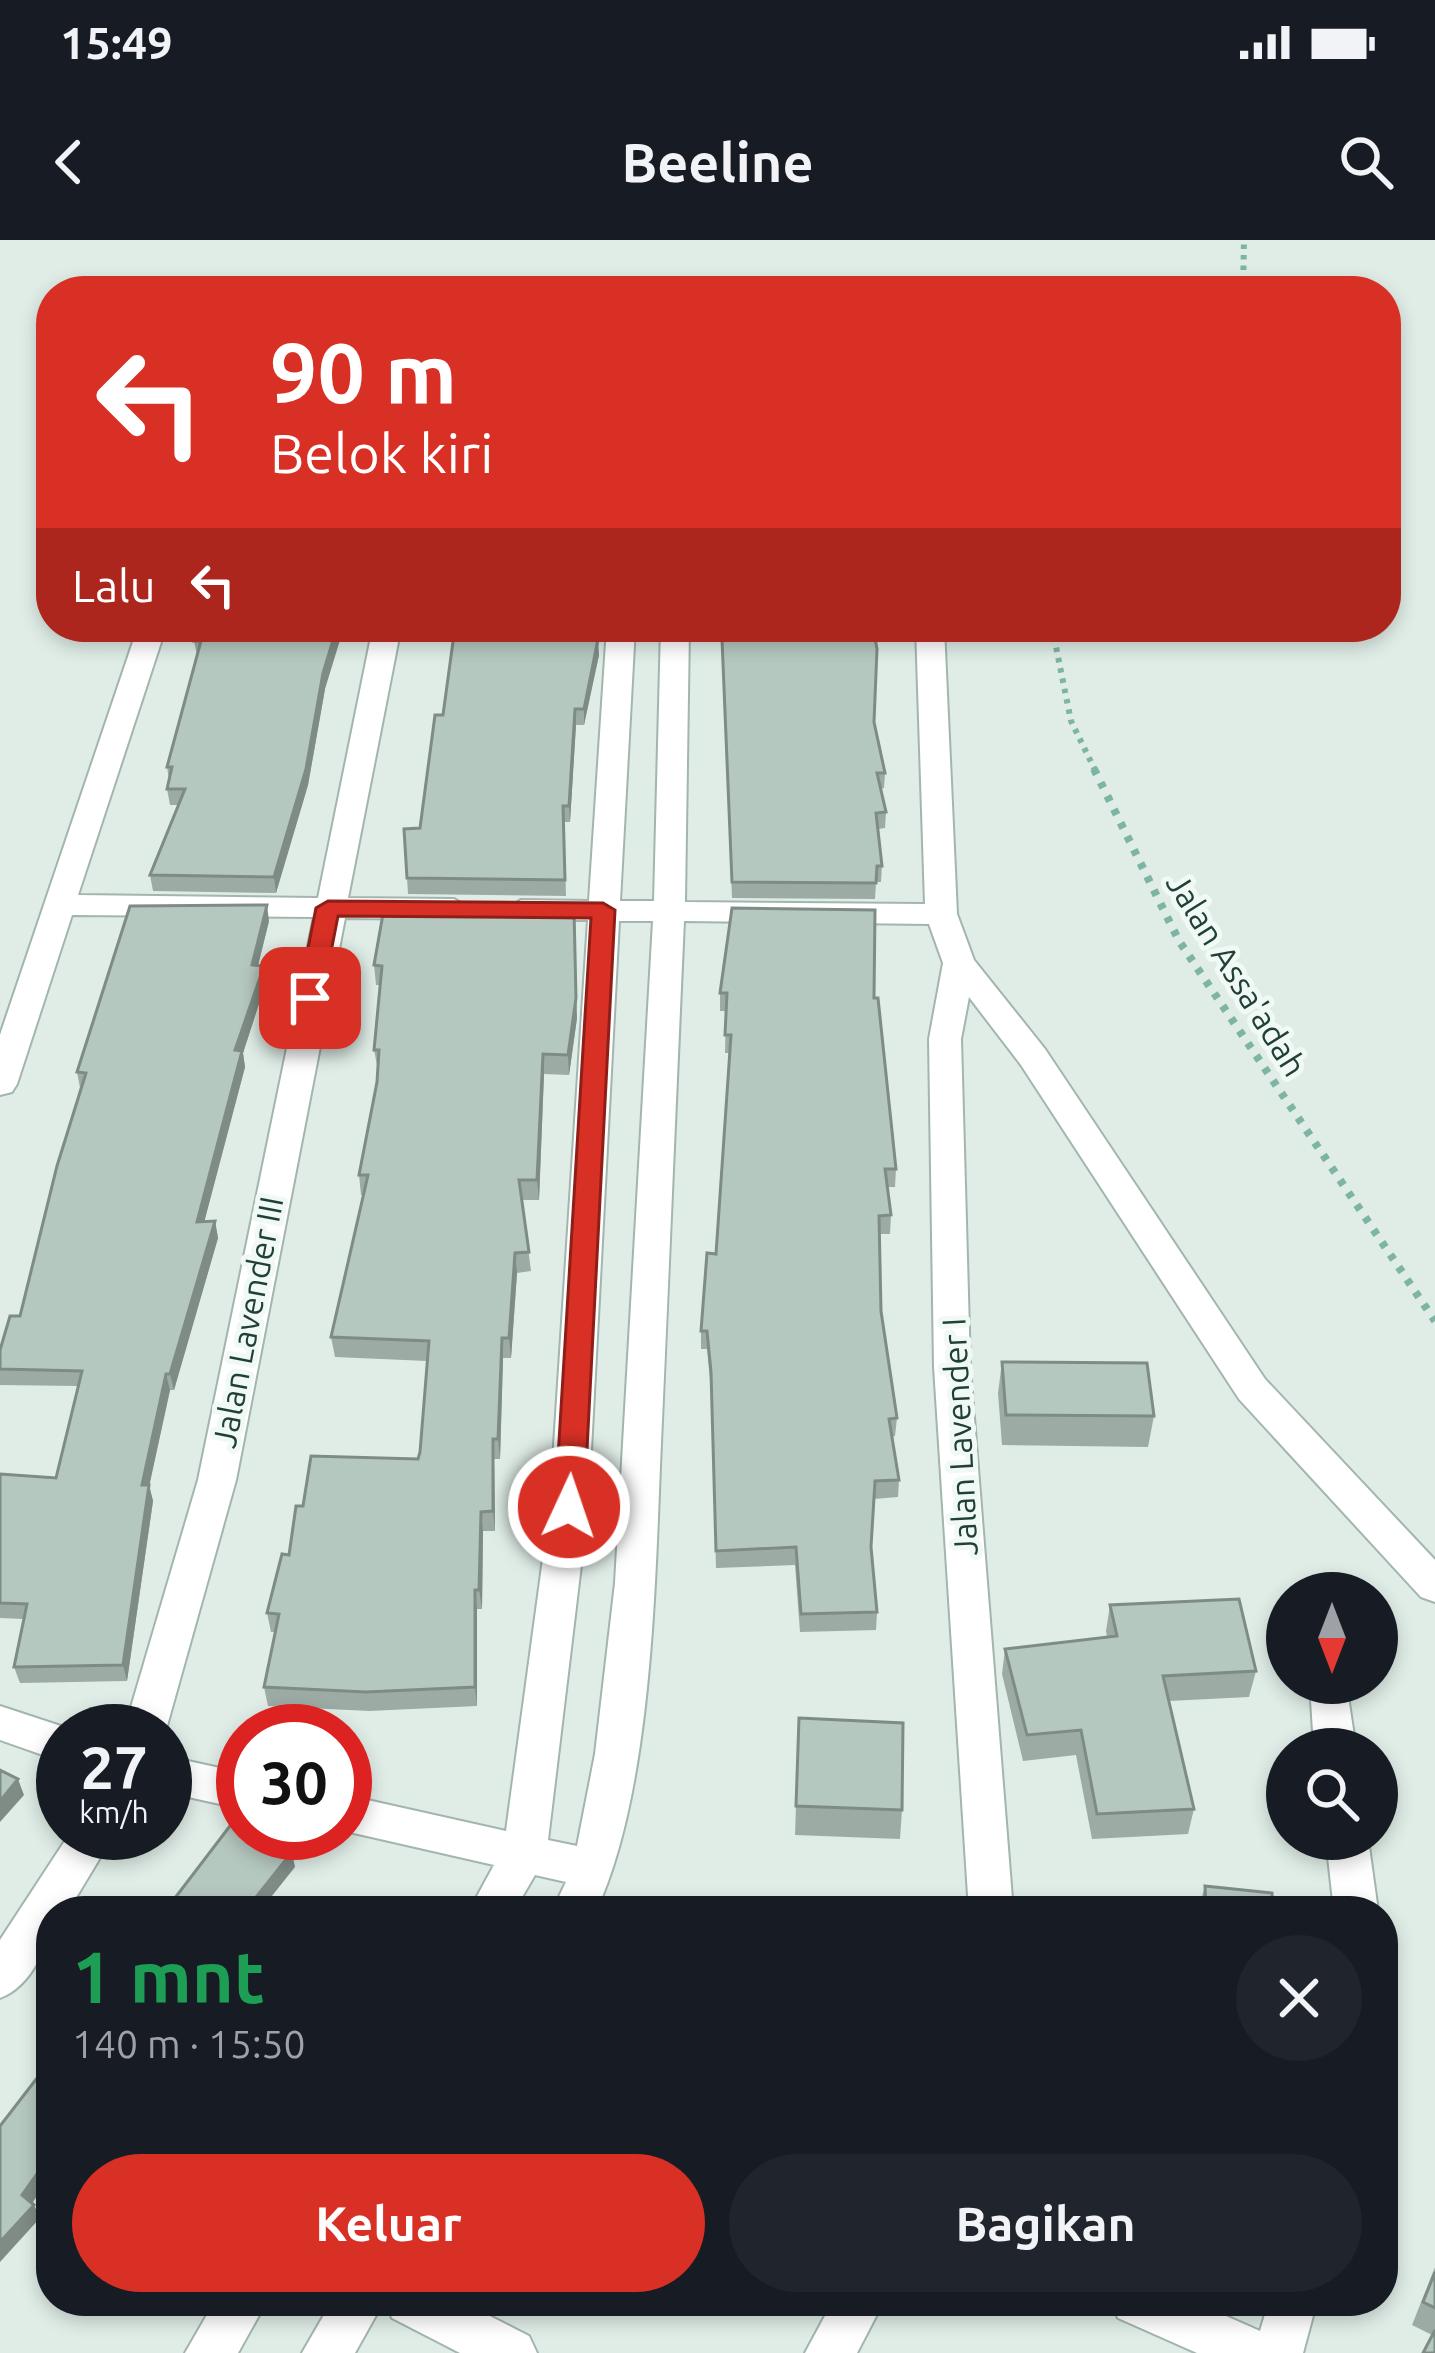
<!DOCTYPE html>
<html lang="id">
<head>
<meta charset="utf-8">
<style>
  body { margin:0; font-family:Ubuntu,sans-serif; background:#20242c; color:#f1f3f6; height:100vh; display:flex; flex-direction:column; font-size:45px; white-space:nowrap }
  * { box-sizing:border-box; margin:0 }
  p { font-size:39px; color:#9ea1a6 }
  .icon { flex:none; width:66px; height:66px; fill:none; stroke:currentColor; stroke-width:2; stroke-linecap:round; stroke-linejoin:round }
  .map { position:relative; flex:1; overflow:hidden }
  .panel { position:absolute; left:36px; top:1656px; width:1362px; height:420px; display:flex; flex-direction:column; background:#171b24; border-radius:48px; box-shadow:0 6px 18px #0003 }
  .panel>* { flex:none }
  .banner { position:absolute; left:36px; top:36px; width:1365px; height:366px; border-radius:48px; box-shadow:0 6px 18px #0003; background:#d93025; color:#fff; overflow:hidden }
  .needle { width:78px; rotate:180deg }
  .controls { position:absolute; left:1266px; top:1332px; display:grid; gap:24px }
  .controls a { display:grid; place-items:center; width:132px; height:132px; border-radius:50%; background:#171b24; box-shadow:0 6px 18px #0003; font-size:60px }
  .speed { position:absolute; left:36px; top:1464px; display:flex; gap:24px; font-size:60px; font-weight:700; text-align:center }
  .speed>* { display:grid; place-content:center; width:156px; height:156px; border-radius:50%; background:#171b24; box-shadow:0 6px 18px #0003; line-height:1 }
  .speed small { font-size:30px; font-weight:400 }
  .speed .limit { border:18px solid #d22; background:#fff; color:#111 }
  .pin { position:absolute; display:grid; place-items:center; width:102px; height:102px; color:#fff; margin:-51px; border-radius:24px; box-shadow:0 6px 18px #0006 }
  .me { position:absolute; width:132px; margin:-66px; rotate:3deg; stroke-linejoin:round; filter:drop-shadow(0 0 9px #0008) }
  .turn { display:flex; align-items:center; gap:42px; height:252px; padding:0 36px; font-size:54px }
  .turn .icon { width:156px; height:156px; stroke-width:2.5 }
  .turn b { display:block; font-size:84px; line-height:102px }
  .then { display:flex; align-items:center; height:114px; padding:0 36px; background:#0003; gap:24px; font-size:45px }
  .round { display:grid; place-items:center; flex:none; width:126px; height:126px; border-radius:63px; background:#20242c }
  .overview { display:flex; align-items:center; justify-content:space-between; height:204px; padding:0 36px }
  h1 { font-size:72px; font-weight:600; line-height:90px; color:#1e9e55 }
  .button { display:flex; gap:24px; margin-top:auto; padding:24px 36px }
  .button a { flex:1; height:138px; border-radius:72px; background:#d93025; color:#fff; font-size:48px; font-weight:600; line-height:138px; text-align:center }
  .button a+a { background:#20242c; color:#f1f3f6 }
  .status { display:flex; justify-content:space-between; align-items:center; height:84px; padding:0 60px; background:#171b24; direction:ltr }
  .status svg { height:33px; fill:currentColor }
  header { display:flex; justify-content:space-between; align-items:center; height:156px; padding:0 36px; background:#171b24; font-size:54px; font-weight:600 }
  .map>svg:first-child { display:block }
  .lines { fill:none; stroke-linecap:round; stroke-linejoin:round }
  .minor-casing { stroke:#a2b5af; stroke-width:4 }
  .path-far1 { stroke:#7db4a3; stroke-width:6; stroke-dasharray:4.5 6; stroke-linecap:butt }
  .path { stroke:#7db4a3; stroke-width:8; stroke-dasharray:6 9; stroke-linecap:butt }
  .minor { fill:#fff; fill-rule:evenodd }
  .wall { fill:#9caca5 }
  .shaded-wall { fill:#7f8c86 }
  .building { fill:#b5c8c0; stroke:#7f8c86; stroke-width:3 }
  .route { fill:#d93025; stroke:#8d1f18; stroke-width:3 }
  .labels { text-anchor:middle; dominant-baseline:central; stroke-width:10; stroke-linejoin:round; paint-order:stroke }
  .street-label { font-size:33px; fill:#1f3f37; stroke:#f1f9f5 }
</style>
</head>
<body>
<div class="status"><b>15:49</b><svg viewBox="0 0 49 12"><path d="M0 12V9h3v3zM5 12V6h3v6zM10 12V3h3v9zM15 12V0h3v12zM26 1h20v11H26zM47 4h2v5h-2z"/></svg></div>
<header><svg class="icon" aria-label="back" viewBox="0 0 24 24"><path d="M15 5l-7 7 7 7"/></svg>Beeline<svg class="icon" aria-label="search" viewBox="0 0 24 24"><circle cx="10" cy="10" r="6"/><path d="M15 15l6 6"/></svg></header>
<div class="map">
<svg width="1435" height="2113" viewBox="0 0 1435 2113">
  <rect width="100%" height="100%" fill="#e0ede7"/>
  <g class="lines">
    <defs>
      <g id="minor">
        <polygon points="138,387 166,387 78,655 318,658 373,387 401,387 348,658 454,659 470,669 454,679 345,678 236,1240 165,1493 124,1491 198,1240 314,677 72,675 17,844 12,852 0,855 0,795"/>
        <path d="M607 387H635L620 661H654L661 387H689L685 662 925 664 916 387H944L957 674 974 720 1045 809 1265 1139 1435 1320V1362L1421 1357 1239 1159 1021 825 969 757 961 799 970 1127 1013 1671H969L934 1127 929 799 943 723 929 684 684 681C676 855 669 1029 661 1203 655 1340 653 1548 596 1671H552L566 1642 535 1635 514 1671H469L494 1625 345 1591V1555L506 1591 550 1267 588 680H521L505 670 521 660 589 661ZM619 681H653L615 1343 595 1514 577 1606 548 1600 588 1267Z"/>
        <polygon points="1310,1443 1346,1443 1356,1509 1314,1509"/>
        <polygon points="0,1466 76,1491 63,1491 63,1522 0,1500"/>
        <polygon points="165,1516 243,1533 243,1569 165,1552"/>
        <path d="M70 1593H115L68 1671H51C51 1703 32 1746 0 1758V1700Z"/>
        <polygon points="1326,1599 1368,1599 1378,1671 1334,1671"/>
        <polygon points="215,2061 267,2061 238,2113 185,2113"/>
        <polygon points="332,2061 384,2061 355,2113 302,2113"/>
        <polygon points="385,2061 460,2061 529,2096 537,2113 460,2113 392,2078"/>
        <polygon points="833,2061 884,2061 857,2113 805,2113"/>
        <polygon points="1111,2061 1192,2061 1260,2091 1269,2061 1317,2061 1303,2113 1197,2113 1118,2078"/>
      </g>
    </defs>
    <use href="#minor" class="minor-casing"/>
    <g class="path-far1">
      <polyline points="1243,51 1244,0"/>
      <polyline points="1052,387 1071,481 1096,532"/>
    </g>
    <polyline class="path" points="1094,529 1179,701 1435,1081"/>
    <use href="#minor" class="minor"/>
  </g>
  <g class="wall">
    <polygon points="200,387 325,449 308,545 276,653 153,651 150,635 178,565 170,565 167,549 169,540 167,527 197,415 194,401"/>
    <polygon points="455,387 596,387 595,399 599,415 584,485 576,485 570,582 564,582 566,656 408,654 407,638 420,588 443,475"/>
    <polygon points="722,415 874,482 885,533 884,548 881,549 886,572 885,588 878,589 882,626 881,642 876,642 875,659 732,658"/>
    <polygon points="383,674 577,778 569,835 544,834 539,960 522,960 531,1031 517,1033 511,1118 503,1118 500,1219 494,1219 495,1291 483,1291 482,1369 477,1369 477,1466 369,1471 268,1466 264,1447 275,1392 271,1392 267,1373 289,1315 303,1266 418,1219 420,1212 427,1121 335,1117 331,1097 363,955 361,955 359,935 377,842 378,830 374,810 380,745 376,745 374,725"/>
    <polygon points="269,681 258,726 264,726 266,742 243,813 245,827 204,982 215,981 218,998 174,1150 170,1150 149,1245 153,1261 127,1441 20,1443 14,1427 24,1379 0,1378 0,1234 56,1238 78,1146 0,1145 0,1110 20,1076 80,848 77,832"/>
    <polygon points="720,753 874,758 896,929 895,947 888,947 891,975 890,994 879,994 881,1071 897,1178 895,1196 892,1197 899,1240 898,1257 874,1259 871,1307 877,1372 876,1390 800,1392 795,1325 716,1328 711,1150 707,1109 701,1109 701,1091 716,1014 730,813 725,813 726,771 720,771"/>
    <polygon points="1002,1122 1154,1176 1148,1207 1002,1205 998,1153"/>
    <polygon points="1110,1365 1256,1431 1249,1457 1169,1461 1194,1569 1188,1594 1092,1599 1076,1515 1023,1521 1002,1434 1005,1409 1107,1397 1106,1391"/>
    <polygon points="799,1478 902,1570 900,1599 795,1595"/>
    <polygon points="1205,1646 1273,1671 1202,1671 1201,1660"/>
    <polygon points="1435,2027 1435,2113 1432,2095 1412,2085"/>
  </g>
  <g class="shaded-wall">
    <polygon points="337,387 344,387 325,449 308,545 276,653 274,637 323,433"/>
    <polygon points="598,399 599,415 584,485 584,469"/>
    <polygon points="575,469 576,485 570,582 569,566"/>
    <polygon points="267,665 269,681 254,741 252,725"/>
    <polygon points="574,670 577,778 569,835 568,815"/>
    <polygon points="264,726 266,742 243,813 245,827 200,998 197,982 235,810"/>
    <polygon points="543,814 544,834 539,960 537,940"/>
    <polygon points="215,981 218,998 174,1150 170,1134"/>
    <polygon points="515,1013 517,1033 511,1118 509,1098"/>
    <polygon points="502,1098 503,1118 500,1219 498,1199"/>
    <polygon points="166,1134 170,1150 146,1261 142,1245"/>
    <polygon points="493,1199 494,1219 495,1291 493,1271"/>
    <polygon points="149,1245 153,1261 127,1441 123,1425"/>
    <polygon points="481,1272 483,1291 482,1369 479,1350"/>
    <polygon points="475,1350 477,1369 477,1466 475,1447"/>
    <polygon points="18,1539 24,1555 0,1582 0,1561"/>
    <polygon points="292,1612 295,1627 260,1671 245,1671"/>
    <polygon points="51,1914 51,1936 28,1969 22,1955"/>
    <polygon points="34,1965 40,1978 0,2022 0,2002"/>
  </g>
  <g class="building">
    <polygon points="200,387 337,387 323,433 306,529 274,637 150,635 185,549 167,549 172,527 167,527 201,401 194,401"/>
    <polygon points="455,387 594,387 593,399 598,399 584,469 575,469 569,566 563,566 565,640 407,638 404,589 420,588 435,475 443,475"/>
    <polygon points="730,387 873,387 877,409 874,482 885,533 877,533 886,572 876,573 882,626 877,626 876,643 732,642 722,399 728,399"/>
    <polygon points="407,663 566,665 566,671 574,670 576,758 568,815 543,814 537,940 519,940 529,1012 515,1013 509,1098 502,1098 498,1199 493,1199 493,1271 481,1272 479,1350 475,1350 475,1447 366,1452 264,1447 279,1374 267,1373 282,1314 289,1315 296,1266 303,1266 311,1216 418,1219 420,1212 429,1101 331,1097 368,935 359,935 377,842 379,810 374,810 382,726 374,725 383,674 408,674"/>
    <polygon points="267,665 252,725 264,726 235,810 242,811 197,982 215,981 170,1134 166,1134 142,1245 149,1245 123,1425 14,1427 27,1364 0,1363 0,1234 56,1238 82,1131 0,1129 0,1110 10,1076 20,1076 57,926 86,833 77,832 130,666"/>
    <polygon points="732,668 875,670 874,758 878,758 896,929 885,929 891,975 879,976 881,1071 897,1178 889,1179 899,1240 875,1241 871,1307 877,1372 801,1374 796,1307 716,1311 711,1132 707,1091 701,1091 707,1013 716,1014 731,795 725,795 727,753 720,753"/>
    <polygon points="1002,1122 1147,1123 1154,1176 1006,1175"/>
    <polygon points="1239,1359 1256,1431 1163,1436 1194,1569 1097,1574 1081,1490 1027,1495 1005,1409 1117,1396 1110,1365"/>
    <polygon points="799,1478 903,1483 902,1570 796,1566"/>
    <polygon points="0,1530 18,1539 0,1561"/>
    <polygon points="233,1582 243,1587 243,1593 255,1593 292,1612 245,1671 165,1671"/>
    <polygon points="1205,1646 1272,1653 1273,1671 1206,1671"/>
    <polygon points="51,1820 51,1914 22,1955 34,1965 0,2002 0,1886"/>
    <polygon points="1435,2032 1435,2068 1423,2062"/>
    <polygon points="1435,2090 1435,2113 1423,2113"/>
  </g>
  <polygon class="route" points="328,661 603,663 615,670 584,1267 580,1275 559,1275 555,1267 591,678 338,676 322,758 310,766 298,758 316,668"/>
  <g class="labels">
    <g class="street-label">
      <text transform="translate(1237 734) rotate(58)">Jalan Assa'adah</text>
      <text transform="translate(247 1082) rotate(-79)">Jalan Lavender III</text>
      <text transform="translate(959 1197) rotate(-93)">Jalan Lavender I</text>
    </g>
  </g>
</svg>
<div class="controls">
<a><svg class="needle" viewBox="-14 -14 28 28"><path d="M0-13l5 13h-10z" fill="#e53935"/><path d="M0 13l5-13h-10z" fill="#9ea1a6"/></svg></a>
<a><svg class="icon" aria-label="search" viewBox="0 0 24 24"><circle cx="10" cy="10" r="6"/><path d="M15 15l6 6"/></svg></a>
</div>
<div class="speed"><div>27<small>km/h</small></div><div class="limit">30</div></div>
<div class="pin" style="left:310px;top:758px;background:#d93025"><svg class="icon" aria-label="arrive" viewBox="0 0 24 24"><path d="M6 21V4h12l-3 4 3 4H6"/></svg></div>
<svg class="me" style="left:569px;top:1267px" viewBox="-20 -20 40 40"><circle r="17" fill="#d93025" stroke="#fff" stroke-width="3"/><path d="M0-11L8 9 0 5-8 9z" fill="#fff"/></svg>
<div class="banner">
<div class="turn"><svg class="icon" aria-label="left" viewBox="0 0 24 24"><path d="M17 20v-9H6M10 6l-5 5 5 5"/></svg><div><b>90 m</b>Belok kiri</div></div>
<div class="then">Lalu<svg class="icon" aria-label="left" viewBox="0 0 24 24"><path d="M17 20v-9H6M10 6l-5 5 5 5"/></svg></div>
</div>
<section class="panel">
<div class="overview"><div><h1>1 mnt</h1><p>140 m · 15:50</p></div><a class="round"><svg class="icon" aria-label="close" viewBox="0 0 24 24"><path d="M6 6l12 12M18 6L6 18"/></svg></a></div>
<div class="button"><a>Keluar</a><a>Bagikan</a></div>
</section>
</div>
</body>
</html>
